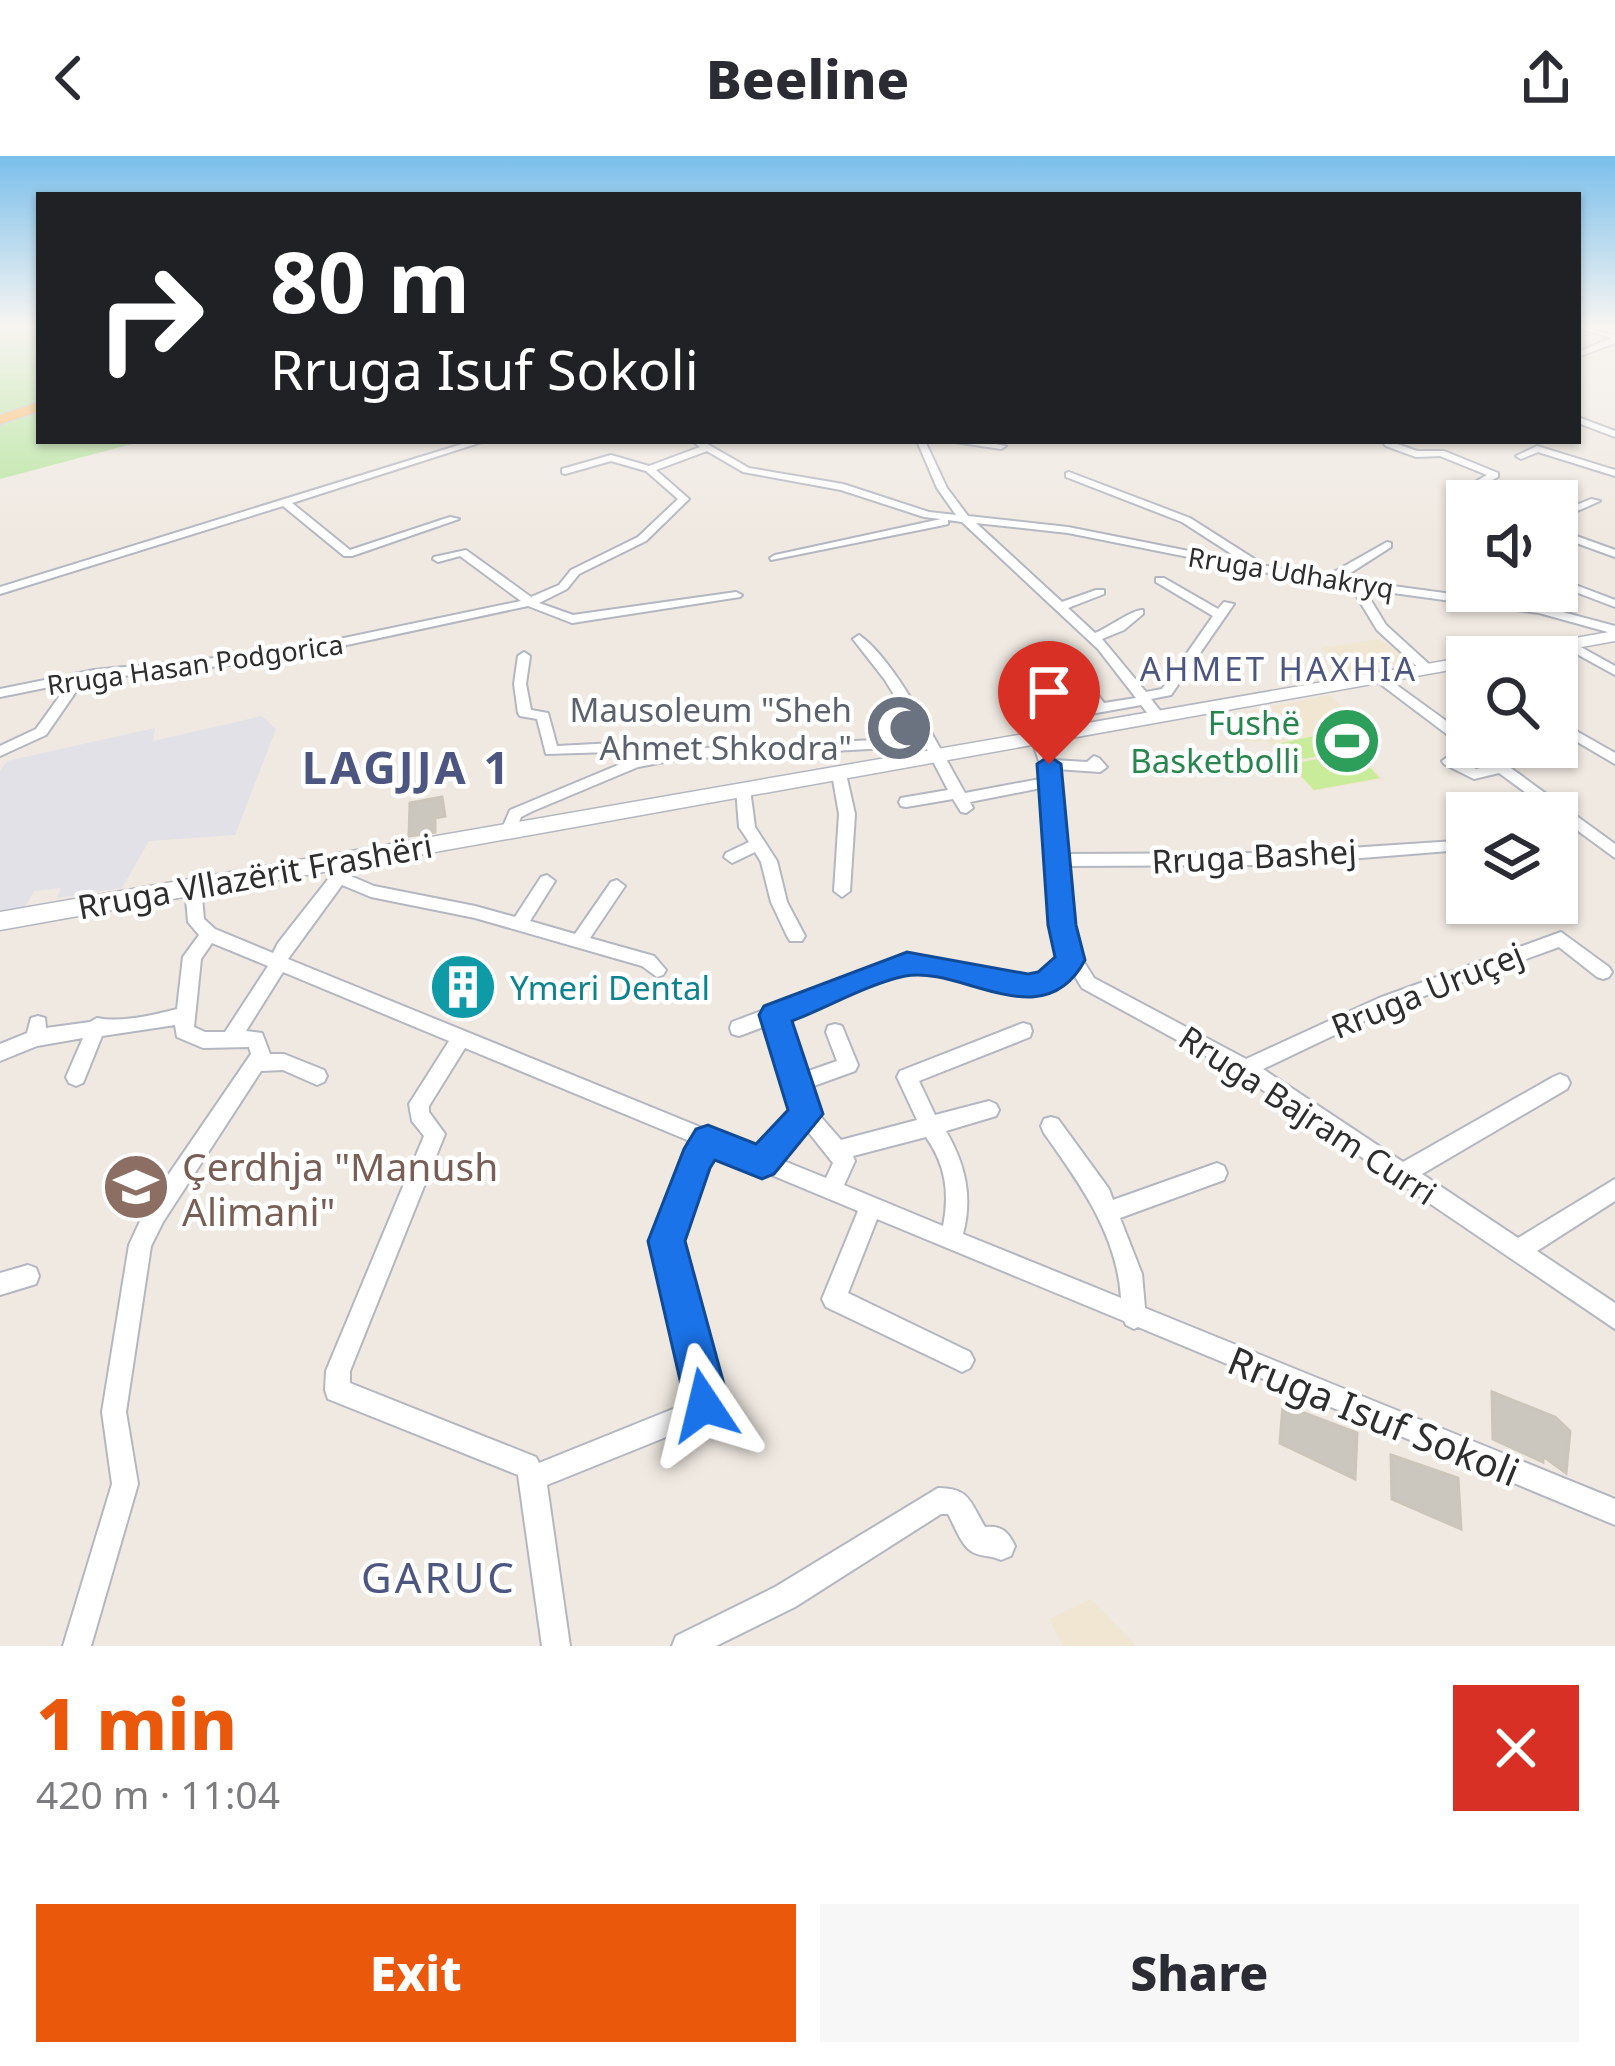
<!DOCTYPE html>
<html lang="en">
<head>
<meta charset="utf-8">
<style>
  body { margin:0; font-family:"Noto Sans",sans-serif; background:#f7f7f7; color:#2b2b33; height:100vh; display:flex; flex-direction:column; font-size:45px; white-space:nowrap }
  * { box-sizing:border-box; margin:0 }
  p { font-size:39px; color:#7c7c81 }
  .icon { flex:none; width:66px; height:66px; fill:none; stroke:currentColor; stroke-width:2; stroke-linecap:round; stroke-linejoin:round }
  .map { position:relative; height:1490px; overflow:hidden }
  .sheet { display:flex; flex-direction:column; background:#fff; flex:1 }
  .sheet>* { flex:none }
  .hud { position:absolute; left:36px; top:36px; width:1545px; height:252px; border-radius:0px; box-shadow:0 3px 9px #0004; background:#202124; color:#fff; overflow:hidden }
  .controls { position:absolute; left:1446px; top:324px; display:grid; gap:24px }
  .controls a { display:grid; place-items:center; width:132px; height:132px; border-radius:0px; background:#fff; box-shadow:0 3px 9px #0004; font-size:60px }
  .pin { position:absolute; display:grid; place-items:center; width:102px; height:102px; color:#fff; margin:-123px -51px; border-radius:50% 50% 50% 0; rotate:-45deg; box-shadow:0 0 12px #0007 }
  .pin .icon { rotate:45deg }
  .me { position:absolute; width:132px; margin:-66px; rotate:350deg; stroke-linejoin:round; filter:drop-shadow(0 0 9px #0008) }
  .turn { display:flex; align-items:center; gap:42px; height:252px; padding:0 36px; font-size:54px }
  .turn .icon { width:156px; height:156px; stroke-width:2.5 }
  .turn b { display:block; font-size:84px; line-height:102px }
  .round { display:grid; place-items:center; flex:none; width:126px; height:126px; border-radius:0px; background:#f7f7f7 }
  .head { display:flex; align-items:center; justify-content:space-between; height:204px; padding:0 36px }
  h1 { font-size:72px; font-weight:800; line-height:90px; color:#ea580c }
  .action { display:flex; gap:24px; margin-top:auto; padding:24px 36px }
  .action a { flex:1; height:138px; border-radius:0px; background:#ea580c; color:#fff; font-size:48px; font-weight:800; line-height:138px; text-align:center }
  .action a+a { background:#f7f7f7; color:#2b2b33 }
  header { display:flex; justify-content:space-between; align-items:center; height:156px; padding:0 36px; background:#fff; font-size:54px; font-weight:800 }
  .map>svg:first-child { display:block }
  .industrial { fill:#e3e1e8 }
  .education { fill:#f0e6d1 }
  .green { fill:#b6e59e }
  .pitch { fill:#c9ec9a }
  .building { fill:#cbc7bf; stroke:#cbc5ba; stroke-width:3 }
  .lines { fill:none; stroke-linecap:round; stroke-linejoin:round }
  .minor-casing { stroke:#b4b7c1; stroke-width:4 }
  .secondary-casing { stroke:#b4b7c1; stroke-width:3 }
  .trunk-casing { stroke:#c9c9c9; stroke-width:3 }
  .minor { fill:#fff; fill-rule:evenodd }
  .secondary { fill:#fff; fill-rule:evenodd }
  .trunk { fill:#f8ba60; fill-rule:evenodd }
  .route { fill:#1a73e8; stroke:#114b97; stroke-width:3 }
  .labels { text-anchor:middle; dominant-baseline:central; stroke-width:9; stroke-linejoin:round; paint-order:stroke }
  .far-street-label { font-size:27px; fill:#2e2e2e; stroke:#fff }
  .far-quarter-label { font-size:33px; letter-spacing:3px; fill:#4d5680; stroke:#fff }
  .worship-label { font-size:33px; fill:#5b616d; stroke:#fff; text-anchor:end }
  .leisure-label { font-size:33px; fill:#27864d; stroke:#fff; text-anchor:end }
  .street-label { font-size:33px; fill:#2e2e2e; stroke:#fff }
  .culture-label { font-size:33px; fill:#0d838f; stroke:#fff; text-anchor:start }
  .near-education-label { font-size:39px; fill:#785e54; stroke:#fff; text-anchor:start }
  .near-street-label { font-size:39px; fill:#2e2e2e; stroke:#fff }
  .near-neighbourhood-label { font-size:42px; letter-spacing:3px; fill:#4d5680; stroke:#fff }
  .district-label { font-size:45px; font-weight:bold; letter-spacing:3px; fill:#4d5680; stroke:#fff }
</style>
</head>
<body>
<header><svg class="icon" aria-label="back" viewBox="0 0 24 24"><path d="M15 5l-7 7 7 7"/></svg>Beeline<svg class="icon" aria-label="share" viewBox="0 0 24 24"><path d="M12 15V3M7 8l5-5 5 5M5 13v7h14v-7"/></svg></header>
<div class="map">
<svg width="1615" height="1490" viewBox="0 0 1615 1490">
  <rect width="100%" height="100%" fill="#efe9e1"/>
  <polygon class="industrial" points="262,560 276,573 235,679 149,685 122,732 57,742 61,732 34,735 25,751 0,755 0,615 7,605 155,572 153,585"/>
  <g class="education">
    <polygon points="1379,483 1411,504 1349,516 1321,492"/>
    <polygon points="1330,539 1382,591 1358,594 1383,623 1314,635 1266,585 1241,586 1218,561"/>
    <polygon points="1091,1443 1136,1490 1063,1490 1049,1463"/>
  </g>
  <polygon class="green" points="0,170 39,170 39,285 143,285 0,323"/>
  <g class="pitch">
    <polygon points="1359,570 1379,588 1288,606 1273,589"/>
    <polygon points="1355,597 1380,622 1314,634 1290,608"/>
  </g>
  <g class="building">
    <polygon points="442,641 445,660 435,662 435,676 409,680 410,647"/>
    <polygon points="1492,1236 1555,1261 1570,1275 1566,1317 1543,1300 1543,1306 1493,1283"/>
    <polygon points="1283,1249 1357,1277 1355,1323 1280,1287"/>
    <polygon points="1391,1299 1458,1322 1461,1373 1392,1343"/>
  </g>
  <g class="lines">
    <defs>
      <g id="minor">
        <polygon points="1578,170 1615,179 1615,187 1578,201 1578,196 1612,182 1578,172"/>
        <polygon points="1578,261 1615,275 1615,281 1578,267"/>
        <polygon points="472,285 485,285 292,347 350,394 450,361 459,363 352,400 344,400 283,350 0,438 0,431"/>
        <path d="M692 285H702L749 312 843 328 929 356 956 359 937 332 917 285H925L947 332 968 360 1068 371 1244 406 1182 366 1066 321V317L1069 316 1190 362 1256 404V408L1330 422 1334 416 1387 386 1391 387V391L1341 423 1540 450 1615 470V478L1539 457 1364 433 1386 469 1431 510V516H1423L1377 474 1351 431 1308 425 1068 377 976 367 1062 446 1096 434H1104V438L1068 452 1095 477C1108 472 1133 453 1143 454V458L1124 474 1102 483 1146 536 1162 533 1213 460 1156 426V422H1164L1218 453 1224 446 1234 448 1171 539 1151 543 1165 561 1163 564H1153L1141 549 1029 569 1022 565 1024 562 1092 550 1080 533 1043 537 1036 533 1038 530 1083 525 1088 526 1104 547 1136 542 1098 493 962 366 948 364V368L944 369 771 404 770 402 775 399 941 363 924 361 841 334 743 316 707 295 656 314 689 343 646 385 579 418 567 433 539 447 573 459 736 436 742 439 740 441 572 467 528 450 277 504 84 524 46 579 0 600V590L36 573 69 527 0 541V533L94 514 277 496 521 445 460 400 438 406 433 403 434 401 466 394 531 441 559 429 571 414 638 381 678 343 646 315 611 305 565 318 562 317V313L611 299 649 310 700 291Z"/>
        <polygon points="948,285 979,285 1006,290 1001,293"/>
        <path d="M1389 285 1417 295H1444L1498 317V321L1473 334 1487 342 1519 328 1527 330C1503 345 1486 353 1461 334L1487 319 1440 300 1416 301 1386 290 1384 288Z"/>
        <polygon points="1537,290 1615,314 1615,320 1538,296 1521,303 1516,300"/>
        <polygon points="1591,343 1600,345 1557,364 1557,357"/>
        <polygon points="1557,373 1615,394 1615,401 1557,380"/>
        <polygon points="1557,422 1615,444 1615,451 1557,429"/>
        <path d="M859 479C895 503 942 597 965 637L1045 622 1031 582 1038 578 1045 582 1053 604 1087 606 1094 600 1099 602 1107 611 1100 616 1056 613 1060 625 1066 698 1274 697 1455 685 1457 689 1449 695 1274 709 1067 710 1074 790 1094 822 1246 903 1379 842 1561 776 1609 811 1612 816 1609 821 1603 823 1597 821 1559 791 1391 852 1263 913 1403 1006 1553 921 1560 918 1567 921 1570 927 1567 933 1422 1018 1518 1082 1615 1023V1045L1537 1095 1615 1147V1173L1239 918 1082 832 1071 814 1052 832 1028 837 908 814 785 862 803 917 837 905 826 876 828 870 835 868 842 870 858 909 855 915 808 932 814 953 841 984 917 964 897 921 900 915 1023 867 1030 869 1032 875 1030 881 919 925 935 959 989 945 996 948 999 954 996 960 946 975C965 1008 973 1040 963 1078L1121 1142C1117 1078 1080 1028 1044 977L1041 970 1044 963 1051 961 1058 963 1109 1033 1113 1044 1217 1007 1224 1010 1227 1017 1224 1024 1120 1062 1142 1118 1145 1152 1615 1343V1369L1138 1171 1134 1173 1126 1169 1124 1165 877 1063 848 1137 970 1196 974 1204 970 1212 962 1216 954 1212 826 1151 822 1143 858 1055 714 995 678 1086 716 1232C715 1248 713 1256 701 1267L547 1329 570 1490H542L518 1319 328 1243 325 1234 326 1215 424 980 412 965 409 948 449 885 283 816 246 875 262 877 270 898H284L324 914 327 920 324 926 317 929 283 914 261 915 163 1066 151 1090 126 1256 138 1328 91 1490H63L112 1328 102 1256 129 1089 147 1050 251 898 249 891 203 892 177 881 175 869 102 880 83 927 76 930 69 927 66 921 83 882 37 890 0 905V888L27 877 31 862 38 860 45 862 46 872 90 866 97 862C122 867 153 859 177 853L183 801 199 779 188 766 185 731 193 725 201 731 204 763 215 773 273 797 278 787 333 717 339 715 374 730 475 750 515 761 541 721 547 719 555 725 530 765 575 778 611 726 617 724 625 730 590 782 654 800 666 814 663 819 657 821 642 810 475 762 371 741 342 729 288 803 759 995 795 956 769 869 739 880 732 878 730 872 732 866 907 800 1028 823 1041 821 1062 801 1056 791 1046 631 970 646 973 652 966 657 961 656 953 643 906 651 901 650 899 646 901 642 948 634 925 590 680 603 638 611 533 655 521 661 514 679 509 680 501 675 510 654 623 607 612 596 546 598 537 563 520 560 518 557 514 528 518 500 524 496 530 500 526 528 531 554 548 557 557 590 615 587 635 602 680 593 920 582 885 524 853 483ZM212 787 268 810 225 876H205L194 871 201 803ZM465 892 697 988 656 1086 692 1232 691 1242 683 1249 539 1307 536 1301 350 1227V1215L445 978 429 956V950ZM806 973 833 1007 826 1022 779 1003ZM926 981C945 1008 950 1036 943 1070L844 1029 855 1005 853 1000Z"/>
        <polygon points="1568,484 1615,510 1615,519 1564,491 1564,485"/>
        <polygon points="1380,517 1467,580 1467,591 1482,591 1615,688 1615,702 1499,617 1474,623 1444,608 1442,605 1449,600 1476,613 1489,610 1375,524 1374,521"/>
        <polygon points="1557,564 1615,597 1615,608 1557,574"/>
        <polygon points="839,613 846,618 855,658 850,735 842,741 834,735 839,658 832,618"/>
        <polygon points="743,628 750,633 755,671 777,705 787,746 805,780 802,785 790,785 787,780 771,746 761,706 755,696 732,707 724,701 726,697 749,686 739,671 736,633"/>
        <polygon points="28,1109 36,1112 39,1120 36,1128 0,1139 0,1117"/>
        <path d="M938 1332C970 1332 970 1346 985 1371 1001 1369 1008 1375 1015 1390L1011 1400 1001 1404C991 1399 979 1401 971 1395 961 1389 954 1368 948 1358H941L795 1451 716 1490H672L676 1480 775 1431Z"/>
      </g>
      <g id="secondary">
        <polygon points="1615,475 1615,485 1526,501 1486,501 1495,496"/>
        <polygon points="1467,501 1467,511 0,774 0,756"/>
      </g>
      <polygon id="trunk" points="39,246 39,255 0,268 0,259"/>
    </defs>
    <use href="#minor" class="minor-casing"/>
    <use href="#secondary" class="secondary-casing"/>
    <use href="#trunk" class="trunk-casing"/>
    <use href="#minor" class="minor"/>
    <use href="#secondary" class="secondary"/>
    <use href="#trunk" class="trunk"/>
  </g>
  <linearGradient id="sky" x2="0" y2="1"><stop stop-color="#7abfeb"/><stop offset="0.45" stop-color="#f8f5f2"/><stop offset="1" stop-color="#f8f5f2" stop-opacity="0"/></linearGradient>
  <rect width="1615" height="378" fill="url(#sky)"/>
  <path class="route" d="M1049 600 1061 608 1076 769 1085 804C1043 883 961 809 905 820 868 828 828 851 792 865L823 958 774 1018 762 1023 715 1004 710 1012 685 1085 725 1232 718 1263 704 1269 689 1263 648 1085 684 993 696 973 708 969 756 988 788 954 759 859 764 850 907 796 1028 818 1038 816 1055 801 1048 769 1037 608Z"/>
  <defs>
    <symbol id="mosque-disc" viewBox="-11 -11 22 22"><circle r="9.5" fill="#6b7280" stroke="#fff"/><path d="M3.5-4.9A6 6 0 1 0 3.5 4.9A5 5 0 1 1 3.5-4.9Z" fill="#fff"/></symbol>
    <symbol id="stadium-disc" viewBox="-11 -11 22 22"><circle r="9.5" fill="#2e9e5b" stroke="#fff"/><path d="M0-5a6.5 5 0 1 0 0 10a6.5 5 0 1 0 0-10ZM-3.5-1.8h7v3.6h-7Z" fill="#fff"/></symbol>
    <symbol id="building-disc" viewBox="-11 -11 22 22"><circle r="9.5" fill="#0f9aa8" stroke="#fff"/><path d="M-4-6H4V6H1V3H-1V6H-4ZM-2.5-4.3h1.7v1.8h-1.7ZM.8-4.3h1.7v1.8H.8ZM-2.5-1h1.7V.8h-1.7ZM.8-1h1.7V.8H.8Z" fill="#fff"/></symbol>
    <symbol id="school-disc" viewBox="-11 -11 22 22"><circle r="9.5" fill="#8d6e63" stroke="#fff"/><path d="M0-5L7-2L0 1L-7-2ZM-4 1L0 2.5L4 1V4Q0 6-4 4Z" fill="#fff"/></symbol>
  </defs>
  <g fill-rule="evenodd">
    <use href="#mosque-disc" x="861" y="534" width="76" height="76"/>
    <use href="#stadium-disc" x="1309" y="547" width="76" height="76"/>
    <use href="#building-disc" x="425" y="793" width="76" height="76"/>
    <use href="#school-disc" x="98" y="993" width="76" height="76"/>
  </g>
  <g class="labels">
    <g class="far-street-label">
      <text transform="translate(1291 416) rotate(9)">Rruga Udhakryq</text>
      <text transform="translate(195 508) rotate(-8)">Rruga Hasan Podgorica</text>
    </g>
    <g class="far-quarter-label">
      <text x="1279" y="512">AHMET HAXHIA</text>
    </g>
    <g class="worship-label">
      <text x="852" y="553">Mausoleum "Sheh<tspan x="852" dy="38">Ahmet Shkodra"</tspan></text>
    </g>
    <g class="leisure-label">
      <text x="1300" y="566">Fushë<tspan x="1300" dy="38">Basketbolli</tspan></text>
    </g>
    <g class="street-label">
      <text transform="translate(1254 700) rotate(-3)">Rruga Bashej</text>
      <text transform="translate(255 720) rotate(-10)">Rruga Vllazërit Frashëri</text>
      <text transform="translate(1427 834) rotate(-22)">Rruga Uruçej</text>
      <text transform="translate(1308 959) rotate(33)">Rruga Bajram Curri</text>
    </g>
    <g class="culture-label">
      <text x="510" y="831">Ymeri Dental</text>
    </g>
    <g class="near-education-label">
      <text x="182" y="1009">Çerdhja "Manush<tspan x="182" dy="45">Alimani"</tspan></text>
    </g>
    <g class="near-street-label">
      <text transform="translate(1374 1259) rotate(22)">Rruga Isuf Sokoli</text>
    </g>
    <g class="near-neighbourhood-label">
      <text x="439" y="1420">GARUC</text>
    </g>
    <g class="district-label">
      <text x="407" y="610">LAGJJA 1</text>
    </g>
  </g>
</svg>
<div class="controls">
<a><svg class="icon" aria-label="sound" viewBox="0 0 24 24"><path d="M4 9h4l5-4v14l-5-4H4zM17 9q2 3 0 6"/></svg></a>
<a><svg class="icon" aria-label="search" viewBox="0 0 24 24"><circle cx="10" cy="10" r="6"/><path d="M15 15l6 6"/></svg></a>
<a><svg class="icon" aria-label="layers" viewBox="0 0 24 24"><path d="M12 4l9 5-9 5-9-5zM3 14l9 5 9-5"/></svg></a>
</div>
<div class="pin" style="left:1049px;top:608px;background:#d93025"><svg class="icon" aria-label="arrive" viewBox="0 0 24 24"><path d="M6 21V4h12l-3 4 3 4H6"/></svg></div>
<svg class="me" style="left:704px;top:1249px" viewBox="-20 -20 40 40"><path d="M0-17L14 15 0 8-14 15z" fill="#1a73e8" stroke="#fff" stroke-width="4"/></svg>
<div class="hud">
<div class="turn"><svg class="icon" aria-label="right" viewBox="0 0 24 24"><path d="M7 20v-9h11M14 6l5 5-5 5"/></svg><div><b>80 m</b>Rruga Isuf Sokoli</div></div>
</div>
</div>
<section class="sheet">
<div class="head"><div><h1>1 min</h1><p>420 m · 11:04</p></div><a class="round" style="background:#d93025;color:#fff"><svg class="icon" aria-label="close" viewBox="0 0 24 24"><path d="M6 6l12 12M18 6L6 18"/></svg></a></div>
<div class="action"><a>Exit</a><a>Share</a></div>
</section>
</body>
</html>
